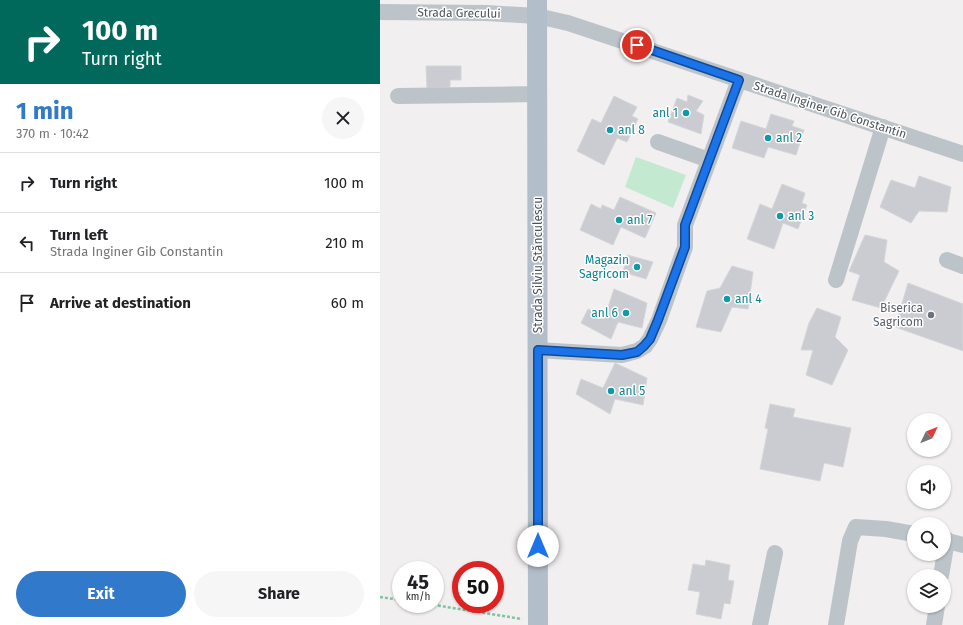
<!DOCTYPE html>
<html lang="en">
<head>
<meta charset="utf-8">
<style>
  body { margin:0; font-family:"Fira Sans",sans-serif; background:#f6f6f6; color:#202124; height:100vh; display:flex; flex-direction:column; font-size:15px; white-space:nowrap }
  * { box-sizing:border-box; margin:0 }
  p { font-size:13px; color:#757577 }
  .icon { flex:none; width:22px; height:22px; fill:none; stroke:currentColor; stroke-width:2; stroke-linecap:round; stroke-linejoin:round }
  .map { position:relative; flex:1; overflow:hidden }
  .drawer { display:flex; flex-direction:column; background:#fff; width:380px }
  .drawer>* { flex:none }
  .top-card { background:#00695c; color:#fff; overflow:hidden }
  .needle { width:26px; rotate:47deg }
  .tools { position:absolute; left:527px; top:413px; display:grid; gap:8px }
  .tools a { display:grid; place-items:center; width:44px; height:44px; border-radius:50%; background:#fff; box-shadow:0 1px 3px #0004; font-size:20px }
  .speed { position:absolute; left:12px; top:561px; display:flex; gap:8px; font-size:20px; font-weight:700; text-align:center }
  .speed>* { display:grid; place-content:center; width:52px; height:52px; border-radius:50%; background:#fff; box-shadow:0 1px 3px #0004; line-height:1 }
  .speed small { font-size:10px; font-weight:400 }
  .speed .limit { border:6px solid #d22; background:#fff; color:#111 }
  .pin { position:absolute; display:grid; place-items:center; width:34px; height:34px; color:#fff; margin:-17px; border:2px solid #fff; border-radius:50%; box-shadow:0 1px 4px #0007 }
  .me { position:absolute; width:44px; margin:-22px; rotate:0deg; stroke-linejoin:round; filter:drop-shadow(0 0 3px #0008) }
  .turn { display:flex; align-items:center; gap:14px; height:84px; padding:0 16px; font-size:18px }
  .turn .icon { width:52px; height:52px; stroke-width:2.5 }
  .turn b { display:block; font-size:28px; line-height:34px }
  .round { display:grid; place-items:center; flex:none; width:42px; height:42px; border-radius:21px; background:#f6f6f6 }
  .summary { display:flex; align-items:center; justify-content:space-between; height:68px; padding:0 16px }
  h1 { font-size:24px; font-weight:700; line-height:30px; color:#3079cb }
  .cta { display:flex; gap:8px; margin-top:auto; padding:8px 16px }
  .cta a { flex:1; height:46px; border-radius:24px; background:#3079cb; color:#fff; font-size:16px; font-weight:700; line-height:46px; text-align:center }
  .cta a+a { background:#f6f6f6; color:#202124 }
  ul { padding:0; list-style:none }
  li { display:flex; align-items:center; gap:12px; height:60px; padding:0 16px; border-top:1px solid #e0e0e0 }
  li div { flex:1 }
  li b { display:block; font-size:15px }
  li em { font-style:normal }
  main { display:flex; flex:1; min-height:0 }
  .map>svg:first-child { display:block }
  .green { fill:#c3e9d1 }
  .building { fill:#caccd1; stroke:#d4d6da }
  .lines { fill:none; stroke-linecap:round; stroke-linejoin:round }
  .path { stroke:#7fc39f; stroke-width:2.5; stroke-dasharray:3 2; stroke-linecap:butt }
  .minor { stroke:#bcc4ca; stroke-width:16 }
  .major { stroke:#b2bfca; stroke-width:20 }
  .route-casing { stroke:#114b97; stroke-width:10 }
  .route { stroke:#1a73e8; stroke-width:7 }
  .culture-dot { fill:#0f9aa8; stroke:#fff; stroke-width:1.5 }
  .worship-dot { fill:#6b7280; stroke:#fff; stroke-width:1.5 }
  .labels { text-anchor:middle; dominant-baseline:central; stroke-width:3; stroke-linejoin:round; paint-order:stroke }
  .street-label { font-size:12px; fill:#49535a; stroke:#fff }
  .culture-label { font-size:12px; fill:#0d838f; stroke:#fff; text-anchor:start }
  .worship-label { font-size:12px; fill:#5b616d; stroke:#fff; text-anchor:end }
</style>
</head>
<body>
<main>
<section class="drawer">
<div class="top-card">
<div class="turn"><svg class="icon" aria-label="right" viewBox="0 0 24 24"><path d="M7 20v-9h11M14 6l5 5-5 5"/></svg><div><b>100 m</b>Turn right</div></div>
</div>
<div class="summary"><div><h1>1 min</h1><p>370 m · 10:42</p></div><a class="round"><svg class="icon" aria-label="close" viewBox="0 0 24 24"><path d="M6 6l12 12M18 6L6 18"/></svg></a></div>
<ul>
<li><svg class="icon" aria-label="right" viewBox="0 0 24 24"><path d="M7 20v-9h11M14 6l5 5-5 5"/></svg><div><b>Turn right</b></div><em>100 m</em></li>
<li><svg class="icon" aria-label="left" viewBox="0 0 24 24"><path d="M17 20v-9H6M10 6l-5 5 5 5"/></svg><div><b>Turn left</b><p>Strada Inginer Gib Constantin</p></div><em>210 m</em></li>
<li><svg class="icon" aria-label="arrive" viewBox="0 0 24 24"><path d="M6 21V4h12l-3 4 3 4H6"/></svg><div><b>Arrive at destination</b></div><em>60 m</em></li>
</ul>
<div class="cta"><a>Exit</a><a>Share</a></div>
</section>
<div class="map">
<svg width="583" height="625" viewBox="0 0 583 625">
  <rect width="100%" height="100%" fill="#f1efef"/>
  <polygon class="green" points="256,157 306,175 293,208 245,187"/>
  <g class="building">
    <polygon points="46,66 81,66 81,80 70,80 70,87 47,88"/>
    <polygon points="308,95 323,101 316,111 324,115 321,134 288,122 297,98 307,102"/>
    <polygon points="234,96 257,107 252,116 258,119 247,142 237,138 224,165 197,151 212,119 221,123"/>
    <polygon points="391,114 414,121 412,126 424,130 416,155 388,147 384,158 352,148 361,121 386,129"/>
    <polygon points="539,176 571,187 567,212 539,211 531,223 500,207 511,180 535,188"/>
    <polygon points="402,184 425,193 422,203 427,205 418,229 403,223 394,249 367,239 380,204 392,209"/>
    <polygon points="240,197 276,213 265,238 241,227 233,245 200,230 211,204 221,209 222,205 234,210"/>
    <polygon points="485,235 507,240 504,262 519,271 501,308 472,300 480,275 469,271"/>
    <polygon points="247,255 273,262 266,279 243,272"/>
    <polygon points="352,266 373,272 368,309 352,307 341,332 316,327 327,291 340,288"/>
    <polygon points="528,283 583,304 583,351 515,327"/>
    <polygon points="234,289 267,303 262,328 238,322 231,339 201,323 208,309 225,317"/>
    <polygon points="437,308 461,317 455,337 468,350 452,385 426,375 433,350 421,350 429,323"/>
    <polygon points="235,363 267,378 263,405 235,399 230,414 196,394 201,379 223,388"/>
    <polygon points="390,404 415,409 413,417 471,428 463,467 444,463 440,481 380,469 388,429 385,428"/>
    <polygon points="326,560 350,565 348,580 354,581 350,604 344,603 341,619 316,614 320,592 308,590 313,564 325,566"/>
  </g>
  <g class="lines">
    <g class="path">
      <polyline points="0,597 21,600"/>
      <polyline points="48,604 142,619"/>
    </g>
    <g class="minor">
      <polyline points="0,12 106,13 157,16 188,23 583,154"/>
      <polyline points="18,96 158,94"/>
      <polyline points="278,142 329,160"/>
      <polyline points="567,260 583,266"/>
      <polyline points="456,280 503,127"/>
      <polyline points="157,350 242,355 257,351 265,346 270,339 279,320 305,247 305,225 359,80"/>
      <polyline points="564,540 583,545"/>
      <polyline points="561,576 567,540"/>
      <polyline points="380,625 395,553"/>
      <polyline points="456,625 470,541 476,527 506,529 534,534"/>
      <polyline points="554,625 557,606"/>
    </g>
    <polyline class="major" points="157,0 158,625"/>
  </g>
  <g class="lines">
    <defs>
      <polyline id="route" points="158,546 158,350 242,355 257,352 264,346 270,339 278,320 305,247 305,225 359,80 257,45"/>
    </defs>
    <use href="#route" class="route-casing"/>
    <use href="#route" class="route"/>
  </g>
  <g class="culture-dot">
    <circle cx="306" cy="113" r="4"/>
    <circle cx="230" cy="130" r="4"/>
    <circle cx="388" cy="138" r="4"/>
    <circle cx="400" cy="216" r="4"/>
    <circle cx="239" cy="220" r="4"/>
    <circle cx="257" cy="267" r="4"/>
    <circle cx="347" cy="299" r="4"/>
    <circle cx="246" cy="313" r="4"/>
    <circle cx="231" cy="391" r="4"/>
  </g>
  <circle class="worship-dot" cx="551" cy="315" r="4"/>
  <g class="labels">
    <g class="street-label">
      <text transform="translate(79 13) rotate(1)">Strada Grecului</text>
      <text transform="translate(450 110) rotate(18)">Strada Inginer Gib Constantin</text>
      <text transform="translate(158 265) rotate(-90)">Strada Silviu Stănculescu</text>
    </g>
    <g class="culture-label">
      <text x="298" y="113" text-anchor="end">anl 1</text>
      <text x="238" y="130">anl 8</text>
      <text x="396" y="138">anl 2</text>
      <text x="408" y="216">anl 3</text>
      <text x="247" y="220">anl 7</text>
      <text x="249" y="260" text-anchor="end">Magazin<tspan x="249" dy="14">Sagricom</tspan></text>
      <text x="355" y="299">anl 4</text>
      <text x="238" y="313" text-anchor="end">anl 6</text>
      <text x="239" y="391">anl 5</text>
    </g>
    <g class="worship-label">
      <text x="543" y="308">Biserica<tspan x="543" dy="14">Sagricom</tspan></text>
    </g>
  </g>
</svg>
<div class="tools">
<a><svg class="needle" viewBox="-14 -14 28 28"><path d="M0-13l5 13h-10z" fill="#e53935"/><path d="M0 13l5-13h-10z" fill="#757577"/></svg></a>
<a><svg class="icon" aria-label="sound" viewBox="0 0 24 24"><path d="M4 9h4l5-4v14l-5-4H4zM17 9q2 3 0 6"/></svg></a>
<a><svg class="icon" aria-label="search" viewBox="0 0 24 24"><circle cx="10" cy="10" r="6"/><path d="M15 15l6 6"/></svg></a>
<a><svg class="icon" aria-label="layers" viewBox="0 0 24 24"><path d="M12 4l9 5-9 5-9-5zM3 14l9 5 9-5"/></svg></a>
</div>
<div class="speed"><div>45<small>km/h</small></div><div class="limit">50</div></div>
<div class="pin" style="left:257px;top:45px;background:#d93025"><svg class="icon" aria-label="arrive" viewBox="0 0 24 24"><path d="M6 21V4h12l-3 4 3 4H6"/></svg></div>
<svg class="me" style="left:158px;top:546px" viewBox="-20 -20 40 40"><circle r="19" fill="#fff"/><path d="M0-13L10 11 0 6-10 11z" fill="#1a73e8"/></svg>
</div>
</main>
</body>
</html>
